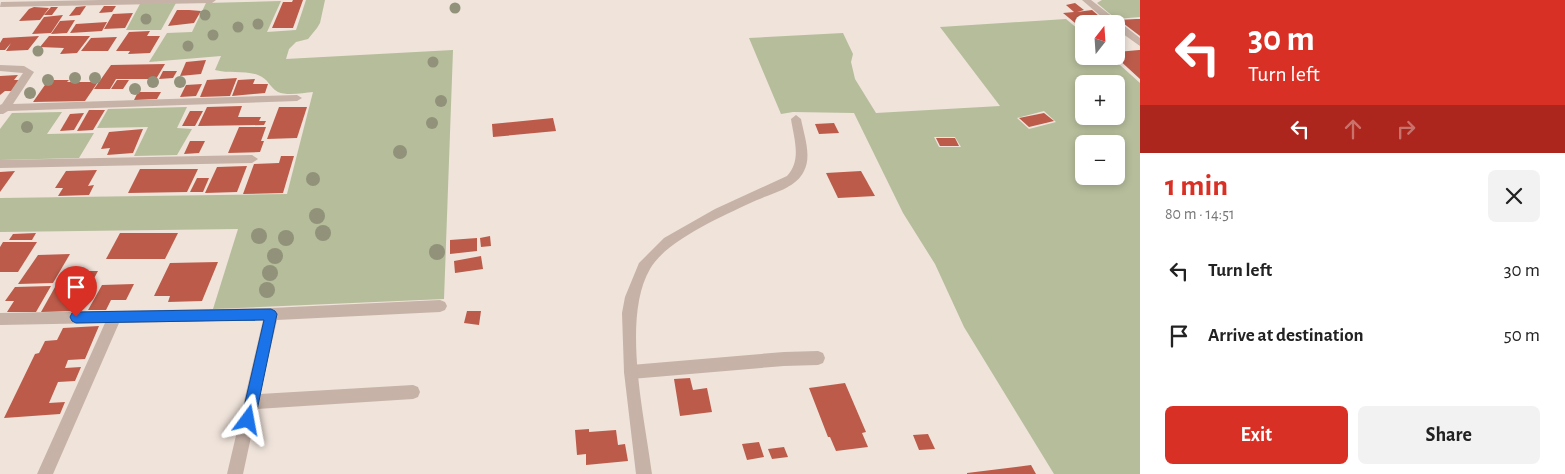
<!DOCTYPE html>
<html lang="en">
<head>
<meta charset="utf-8">
<style>
  body { margin:0; font-family:"Alegreya Sans",sans-serif; background:#f2f2f2; color:#222; height:100vh; display:flex; flex-direction:column; font-size:19px; white-space:nowrap }
  * { box-sizing:border-box; margin:0 }
  p { font-size:16px; color:#767676 }
  .icon { flex:none; width:28px; height:28px; fill:none; stroke:currentColor; stroke-width:2; stroke-linecap:round; stroke-linejoin:round }
  .map { position:relative; flex:1; overflow:hidden }
  .sheet { display:flex; flex-direction:column; background:#fff; width:425px }
  .sheet>* { flex:none }
  .guide { background:#d93025; color:#fff; overflow:hidden }
  .needle { width:32px; rotate:17deg }
  .controls { position:absolute; left:1075px; top:15px; display:grid; gap:10px }
  .controls a { display:grid; place-items:center; width:50px; height:50px; border-radius:8px; background:#fff; box-shadow:0 2px 8px #0003; font-size:25px }
  .pin { position:absolute; display:grid; place-items:center; width:42px; height:42px; color:#fff; margin:-51px -21px; border-radius:50% 50% 50% 0; rotate:-45deg; box-shadow:0 0 5px #0007 }
  .pin .icon { rotate:45deg }
  .me { position:absolute; width:55px; margin:-28px; rotate:13deg; stroke-linejoin:round; filter:drop-shadow(0 0 4px #0008) }
  .turn { display:flex; align-items:center; gap:18px; height:105px; padding:0 25px; font-size:22px }
  .turn .icon { width:65px; height:65px; stroke-width:2.5 }
  .turn b { display:block; font-size:35px; line-height:42px }
  .lanes { display:flex; align-items:center; height:48px; padding:0 25px; background:#0003; justify-content:center; gap:25px; direction:ltr }
  .lanes .off { opacity:.35 }
  .round { display:grid; place-items:center; flex:none; width:52px; height:52px; border-radius:8px; background:#f2f2f2 }
  .headline { display:flex; align-items:center; justify-content:space-between; height:85px; padding:0 25px }
  h1 { font-size:30px; font-weight:700; line-height:38px; color:#d93025 }
  .action { display:flex; gap:10px; margin-top:auto; padding:10px 25px }
  .action a { flex:1; height:58px; border-radius:8px; background:#d93025; color:#fff; font-size:20px; font-weight:700; line-height:58px; text-align:center }
  .action a+a { background:#f2f2f2; color:#222 }
  ul { padding:0; list-style:none }
  li { display:flex; align-items:center; gap:15px; height:65px; padding:0 25px }
  li div { flex:1 }
  li b { display:block; font-size:19px }
  li em { font-style:normal }
  main { display:flex; flex:1; min-height:0 }
  .map>svg:first-child { display:block }
  .green { fill:#b5bd9b; fill-rule:evenodd }
  .building { fill:#bc5b4a }
  .lines { fill:none; stroke-linecap:round; stroke-linejoin:round }
  .service { fill:#c6b2a7; fill-rule:evenodd }
  .minor { fill:#c6b2a7; fill-rule:evenodd }
  .tree { fill:#92927b }
  .route { fill:#1a73e8; stroke:#114b97 }
</style>
</head>
<body>
<main>
<div class="map">
<svg width="1140" height="474" viewBox="0 0 1140 474">
  <rect width="100%" height="100%" fill="#efe3da"/>
  <g class="green">
    <path d="M306 0H325L320 23 317 28 308 39 296 42 289 49 286 59 453 50 444 299 213 309 238 229 0 232V198L287 194 313 92C303 93 287 96 278 92 269 87 269 79 258 75 244 70 229 74 215 70L221 56 149 62 167 33 192 32 206 3 281 1 267 32 296 30Z"/>
    <polygon points="1102,0 1140,0 1140,17 1116,19 1097,3"/>
    <polygon points="176,3 161,30 126,30 140,4"/>
    <path d="M1066 19 1084 34V56H1110L1140 83V474H1054L964 327 935 264 903 213 854 113 793 112 781 114 749 38 843 33 853 54 851 62 855 79 876 113 1000 106 940 27ZM1084 84H1116V116H1084ZM1044 111 1056 122 1029 129 1017 118ZM934 137H955L961 147H939ZM1084 144H1116V176H1084Z"/>
    <polygon points="187,107 177,128 192,129 177,155 134,156 148,127 97,128 108,109"/>
    <polygon points="62,112 47,134 94,133 79,158 0,160 0,129 12,113"/>
  </g>
  <g class="building">
    <polygon points="293,0 303,0 293,28 272,28 283,2 292,2"/>
    <polygon points="1075,3 1084,10 1077,12 1092,10 1107,23 1084,24 1084,27 1080,27 1063,13 1074,12 1066,5"/>
    <polygon points="86,6 80,15 69,16 76,7"/>
    <polygon points="104,6 116,6 112,12 99,13"/>
    <polygon points="34,7 49,8 40,20 19,21 29,9"/>
    <polygon points="51,7 58,7 52,15 44,15"/>
    <polygon points="177,10 189,10 201,11 194,23 168,26"/>
    <polygon points="133,13 125,28 104,29 113,14"/>
    <polygon points="63,15 51,33 32,34 44,17"/>
    <polygon points="1136,19 1140,19 1140,36 1119,20"/>
    <polygon points="75,20 67,33 51,34 60,21"/>
    <polygon points="107,22 102,31 70,33 76,24"/>
    <polygon points="150,31 147,36 160,36 150,53 128,54 130,51 116,51 129,32"/>
    <polygon points="39,36 28,50 6,51 11,43 5,50 0,50 0,43 3,38"/>
    <polygon points="49,36 90,36 77,53 60,54 64,48 40,47"/>
    <polygon points="117,37 108,51 81,51 91,38"/>
    <polygon points="1139,50 1140,50 1140,79 1116,57 1116,55 1120,55 1117,52"/>
    <polygon points="206,60 201,74 180,76 186,62"/>
    <polygon points="165,64 156,79 116,79 110,89 94,89 111,65"/>
    <polygon points="163,71 177,71 173,78 159,79"/>
    <polygon points="18,75 14,80 21,80 12,91 5,91 0,95 0,76"/>
    <polygon points="237,78 230,96 200,97 207,80"/>
    <polygon points="255,79 253,84 268,84 265,93 232,96 238,80"/>
    <polygon points="52,80 69,80 67,82 98,82 85,101 33,102 47,82"/>
    <polygon points="117,80 129,80 123,89 111,89"/>
    <polygon points="202,84 196,96 180,97 186,85"/>
    <polygon points="138,92 161,92 157,99 134,100"/>
    <polygon points="242,106 238,117 261,117 259,121 266,121 264,125 198,126 207,107"/>
    <polygon points="279,107 307,107 297,138 267,139"/>
    <polygon points="89,110 105,110 93,130 77,131"/>
    <polygon points="190,111 203,111 195,126 182,126"/>
    <polygon points="84,113 74,130 60,131 70,114"/>
    <polygon points="1044,113 1054,121 1029,127 1019,118"/>
    <polygon points="553,118 556,131 493,137 492,124"/>
    <polygon points="834,123 839,133 819,134 815,124"/>
    <polygon points="239,127 266,127 261,141 264,141 260,152 228,153"/>
    <polygon points="143,129 133,153 107,155 110,148 101,149 109,132"/>
    <polygon points="936,138 955,138 959,146 940,146"/>
    <polygon points="190,141 205,141 199,153 184,154"/>
    <polygon points="281,156 294,156 283,193 243,194 254,164 279,163"/>
    <polygon points="247,166 237,192 205,193 217,167"/>
    <polygon points="140,169 198,169 187,192 128,193"/>
    <polygon points="97,170 88,186 94,185 89,195 58,196 63,188 55,188 66,171"/>
    <polygon points="15,171 0,192 0,172"/>
    <polygon points="861,171 875,196 838,198 826,173"/>
    <polygon points="197,178 209,178 203,192 190,192"/>
    <polygon points="36,233 32,240 9,240 13,234"/>
    <polygon points="120,233 178,233 165,259 106,259"/>
    <polygon points="490,236 491,246 481,247 480,238"/>
    <polygon points="477,238 477,251 450,254 450,240"/>
    <polygon points="3,242 37,242 18,272 0,272 0,247"/>
    <polygon points="70,254 53,283 18,284 38,255"/>
    <polygon points="481,256 483,269 455,273 454,261"/>
    <polygon points="218,262 202,301 168,302 170,296 154,296 170,263"/>
    <polygon points="64,271 98,271 76,311 41,312"/>
    <polygon points="134,284 126,300 111,300 106,310 88,310 102,285"/>
    <polygon points="51,286 36,312 7,312 14,301 5,301 15,287"/>
    <polygon points="467,311 481,311 479,325 464,323"/>
    <polygon points="99,326 85,359 68,360 65,368 81,367 75,381 58,382 49,403 65,402 60,414 4,418 35,354 39,353 45,341 57,340 63,328"/>
    <polygon points="690,378 693,390 707,388 712,412 680,416 674,379"/>
    <polygon points="845,383 866,432 862,433 868,447 836,451 830,437 828,437 809,388"/>
    <polygon points="589,429 589,432 616,430 618,445 625,444 628,461 586,465 586,454 577,455 575,430"/>
    <polygon points="928,434 935,449 919,450 913,435"/>
    <polygon points="759,442 764,457 747,460 742,444"/>
    <polygon points="784,447 788,457 772,459 768,449"/>
    <polygon points="1031,465 1036,474 967,474 967,473"/>
  </g>
  <g class="lines">
    <polygon class="service" points="818,351 823,353 825,358 823,363 818,365 784,366 631,379 626,377 624,372 626,367 631,365 784,352"/>
    <g class="minor">
      <polygon points="100,0 216,0 212,3 0,7 1,2"/>
      <polygon points="1082,0 1091,0 1140,38 1140,46 1116,29 1116,24 1110,24"/>
      <polygon points="0,65 24,66 34,72 13,104 297,95 302,98 297,101 8,111 3,114 0,114 0,105 2,104 23,73 0,71"/>
      <path d="M796 115 801 119C804 135 812 156 804 171 796 188 773 193 757 200 727 214 666 240 650 269 621 319 645 418 652 474H636L624 372 622 313 625 297 639 263 664 238 715 209 787 176C802 160 794 139 791 119Z"/>
      <polygon points="252,155 258,159 252,163 0,168 0,160"/>
      <polygon points="440,300 445,302 447,306 445,310 440,312 277,320 260,394 413,385 418,387 420,392 418,397 413,399 257,409 243,474 227,474 263,320 119,323 53,474 37,474 105,323 0,325 0,313 271,308"/>
    </g>
  </g>
  <g class="tree">
    <circle cx="455" cy="8" r="5.5"/>
    <circle cx="205" cy="15" r="5.5"/>
    <circle cx="146" cy="19" r="5.5"/>
    <circle cx="258" cy="24" r="5.5"/>
    <circle cx="238" cy="27" r="5.5"/>
    <circle cx="213" cy="35" r="5.5"/>
    <circle cx="188" cy="46" r="5.5"/>
    <circle cx="38" cy="51" r="5.5"/>
    <circle cx="433" cy="62" r="5.5"/>
    <circle cx="75" cy="78" r="6"/>
    <circle cx="95" cy="78" r="6"/>
    <circle cx="48" cy="80" r="6"/>
    <circle cx="153" cy="82" r="6"/>
    <circle cx="180" cy="82" r="6"/>
    <circle cx="135" cy="89" r="6"/>
    <circle cx="30" cy="93" r="6"/>
    <circle cx="441" cy="101" r="6"/>
    <circle cx="432" cy="123" r="6"/>
    <circle cx="27" cy="127" r="6"/>
    <circle cx="400" cy="152" r="7"/>
    <circle cx="313" cy="179" r="7"/>
    <circle cx="317" cy="216" r="8"/>
    <circle cx="323" cy="233" r="8"/>
    <circle cx="259" cy="236" r="8"/>
    <circle cx="286" cy="238" r="8"/>
    <circle cx="437" cy="252" r="8"/>
    <circle cx="275" cy="256" r="8"/>
    <circle cx="270" cy="273" r="8"/>
    <circle cx="267" cy="290" r="8"/>
  </g>
  <polygon class="route" points="271,309 275,311 277,314 255,420 253,425 248,427 243,425 241,420 264,320 76,323 72,321 70,317 72,313 76,312"/>
</svg>
<div class="controls">
<a><svg class="needle" viewBox="-14 -14 28 28"><path d="M0-13l5 13h-10z" fill="#e53935"/><path d="M0 13l5-13h-10z" fill="#767676"/></svg></a>
<a>+</a>
<a>−</a>
</div>
<div class="pin" style="left:76px;top:317px;background:#d93025"><svg class="icon" aria-label="arrive" viewBox="0 0 24 24"><path d="M6 21V4h12l-3 4 3 4H6"/></svg></div>
<svg class="me" style="left:248px;top:420px" viewBox="-20 -20 40 40"><path d="M0-17L14 15 0 8-14 15z" fill="#1a73e8" stroke="#fff" stroke-width="4"/></svg>
</div>
<section class="sheet">
<div class="guide">
<div class="turn"><svg class="icon" aria-label="left" viewBox="0 0 24 24"><path d="M17 20v-9H6M10 6l-5 5 5 5"/></svg><div><b>30 m</b>Turn left</div></div>
<div class="lanes"><svg class="icon" aria-label="left" viewBox="0 0 24 24"><path d="M17 20v-9H6M10 6l-5 5 5 5"/></svg><svg class="icon off" aria-label="ahead" viewBox="0 0 24 24"><path d="M12 20V5M6 11l6-6 6 6"/></svg><svg class="icon off" aria-label="right" viewBox="0 0 24 24"><path d="M7 20v-9h11M14 6l5 5-5 5"/></svg></div>
</div>
<div class="headline"><div><h1>1 min</h1><p>80 m · 14:51</p></div><a class="round"><svg class="icon" aria-label="close" viewBox="0 0 24 24"><path d="M6 6l12 12M18 6L6 18"/></svg></a></div>
<ul>
<li><svg class="icon" aria-label="left" viewBox="0 0 24 24"><path d="M17 20v-9H6M10 6l-5 5 5 5"/></svg><div><b>Turn left</b></div><em>30 m</em></li>
<li><svg class="icon" aria-label="arrive" viewBox="0 0 24 24"><path d="M6 21V4h12l-3 4 3 4H6"/></svg><div><b>Arrive at destination</b></div><em>50 m</em></li>
</ul>
<div class="action"><a>Exit</a><a>Share</a></div>
</section>
</main>
</body>
</html>
